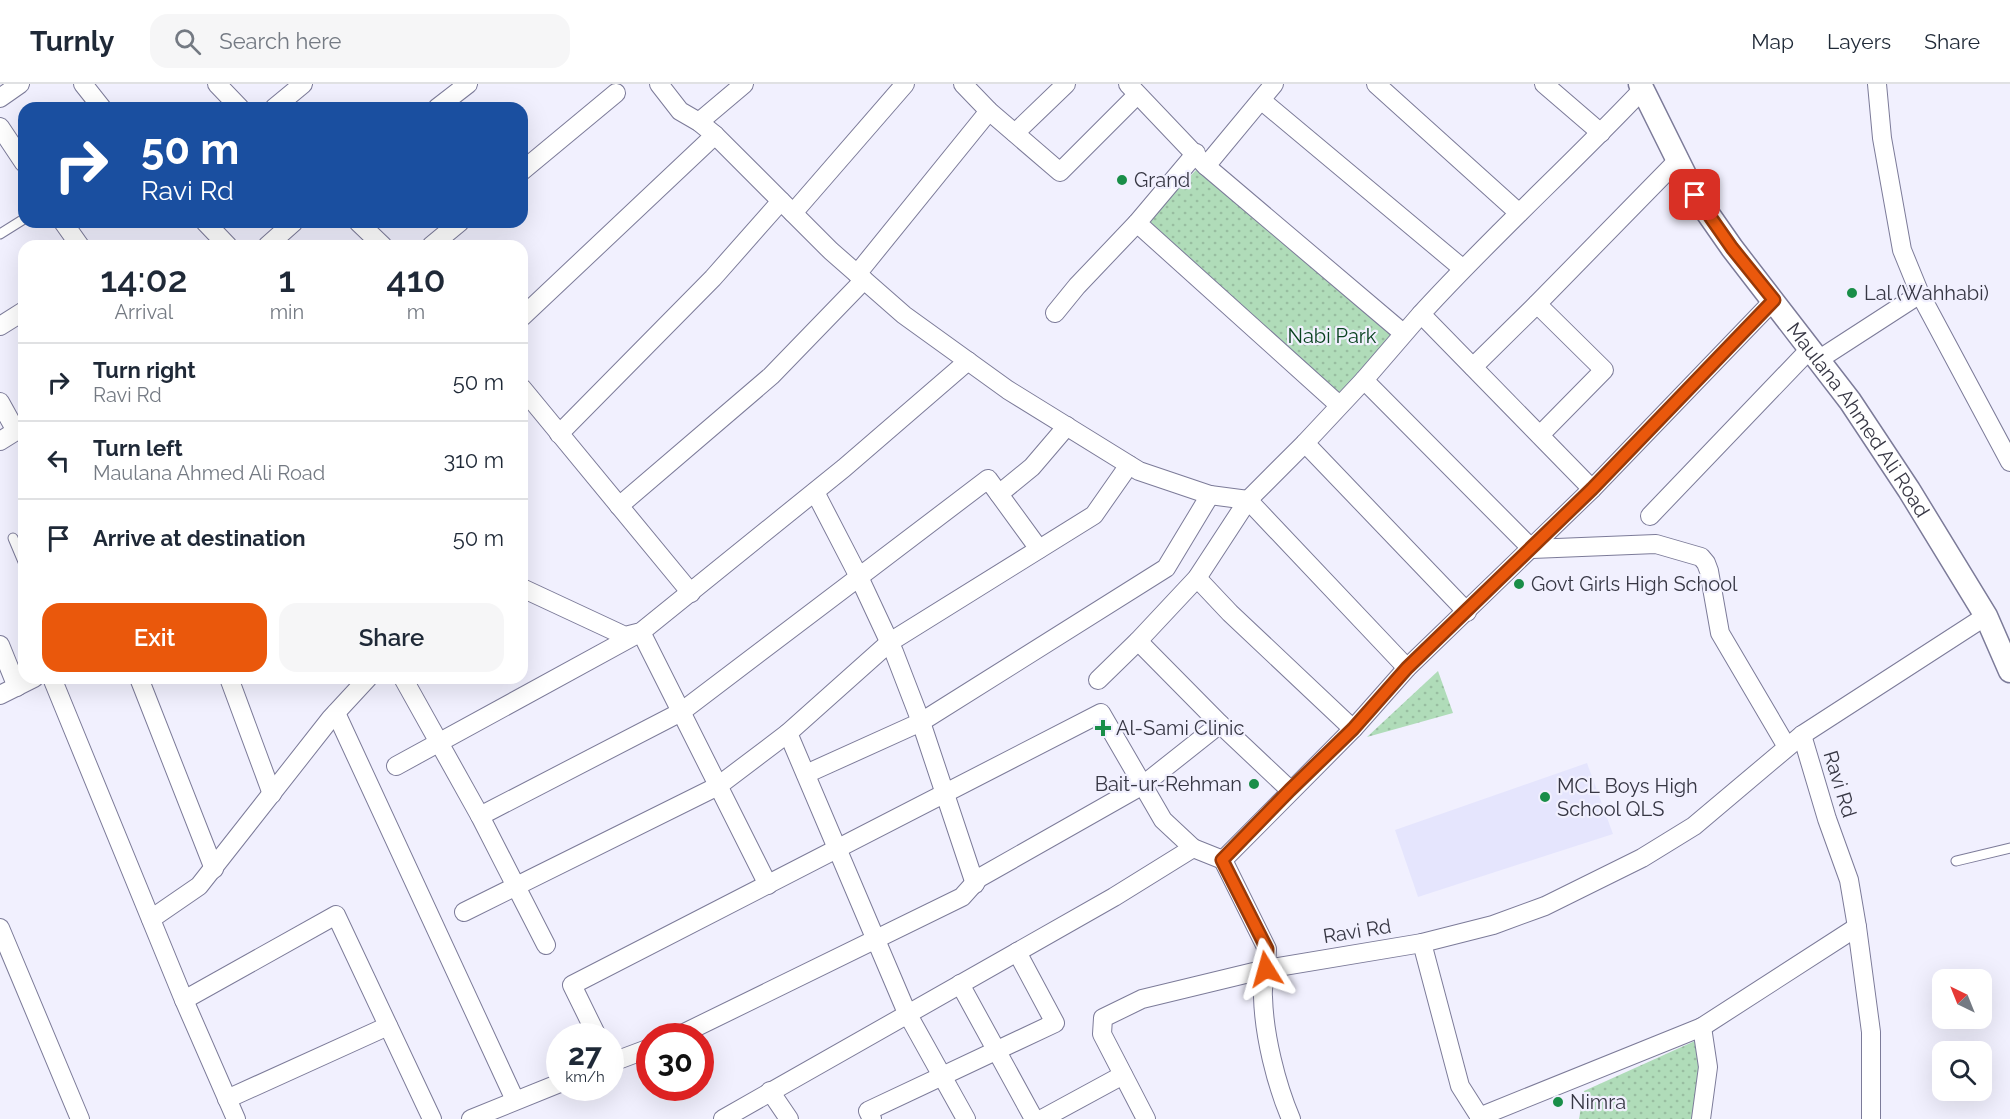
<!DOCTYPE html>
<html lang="en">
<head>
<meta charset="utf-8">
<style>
  body { margin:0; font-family:Raleway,sans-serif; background:#f6f6f7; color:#1f2937; height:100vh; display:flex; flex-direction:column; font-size:22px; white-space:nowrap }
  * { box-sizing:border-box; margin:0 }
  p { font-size:20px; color:#747a83 }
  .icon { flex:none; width:33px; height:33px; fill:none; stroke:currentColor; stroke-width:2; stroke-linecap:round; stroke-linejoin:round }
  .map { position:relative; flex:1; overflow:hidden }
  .panel { position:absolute; left:18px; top:156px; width:510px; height:444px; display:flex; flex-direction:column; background:#fff; border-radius:18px; box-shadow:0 6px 24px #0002 }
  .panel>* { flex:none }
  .top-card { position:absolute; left:18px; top:18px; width:510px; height:126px; border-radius:18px; box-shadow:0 6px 24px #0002; background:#1a4fa0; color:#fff; overflow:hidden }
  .needle { width:39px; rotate:317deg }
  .fabs { position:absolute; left:1932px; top:885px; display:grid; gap:12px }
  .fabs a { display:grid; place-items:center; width:60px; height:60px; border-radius:12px; background:#fff; box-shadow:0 6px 24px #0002; font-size:30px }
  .speed { position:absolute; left:546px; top:939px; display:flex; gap:12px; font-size:30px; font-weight:700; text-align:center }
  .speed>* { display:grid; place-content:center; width:78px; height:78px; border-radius:50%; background:#fff; box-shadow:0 6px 24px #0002; line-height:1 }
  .speed small { font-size:15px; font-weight:400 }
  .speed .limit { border:9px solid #d22; background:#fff; color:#111 }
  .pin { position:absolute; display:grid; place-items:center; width:51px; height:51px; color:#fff; margin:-26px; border-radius:12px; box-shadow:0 3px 9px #0006 }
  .me { position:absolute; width:66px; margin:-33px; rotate:352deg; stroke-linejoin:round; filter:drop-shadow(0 0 4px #0008) }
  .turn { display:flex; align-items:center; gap:21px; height:126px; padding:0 24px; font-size:27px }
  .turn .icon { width:78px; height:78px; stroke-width:2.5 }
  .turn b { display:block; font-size:42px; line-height:51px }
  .eta { display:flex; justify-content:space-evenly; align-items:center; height:102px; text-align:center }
  .eta b { font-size:36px; font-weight:600; line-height:42px }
  .primary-button { display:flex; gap:12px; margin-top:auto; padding:12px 24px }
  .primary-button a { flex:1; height:69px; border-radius:18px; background:#ea580c; color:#fff; font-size:24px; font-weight:600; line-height:69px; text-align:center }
  .primary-button a+a { background:#f6f6f7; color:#1f2937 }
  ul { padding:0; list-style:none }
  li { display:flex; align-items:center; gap:18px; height:78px; padding:0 24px; border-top:2px solid #e0e1e3 }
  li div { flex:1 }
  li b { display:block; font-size:22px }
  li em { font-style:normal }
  header { display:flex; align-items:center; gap:36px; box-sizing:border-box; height:84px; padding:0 30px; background:#fff; border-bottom:2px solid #e0e1e3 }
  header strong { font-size:28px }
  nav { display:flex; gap:33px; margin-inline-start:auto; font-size:21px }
  .search { width:420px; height:54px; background:#f6f6f7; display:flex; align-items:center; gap:15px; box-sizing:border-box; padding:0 21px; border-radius:18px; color:#747a83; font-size:22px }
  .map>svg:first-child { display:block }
  .built { fill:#e5e5fd }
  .park { fill:url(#park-dots) }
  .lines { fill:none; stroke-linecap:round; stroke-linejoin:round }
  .service-casing { stroke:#7c7b99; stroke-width:11 }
  .minor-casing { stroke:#7c7b99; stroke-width:20 }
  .tertiary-casing { stroke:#7c7b99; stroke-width:25 }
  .service { stroke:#fff; stroke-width:9 }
  .minor { stroke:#fff; stroke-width:18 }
  .tertiary { stroke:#fff; stroke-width:22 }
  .route-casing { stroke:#983908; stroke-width:15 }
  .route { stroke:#ea580c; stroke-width:10 }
  .poi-dot { fill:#198e48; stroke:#f1f0fe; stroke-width:2 }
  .labels { text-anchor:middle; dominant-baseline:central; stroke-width:4.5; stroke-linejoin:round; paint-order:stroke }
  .poi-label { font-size:20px; fill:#373744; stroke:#f1f0fe; text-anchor:start }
  .park-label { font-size:20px; fill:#09421f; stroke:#f1f0fe }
  .street-label { font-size:20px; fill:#373744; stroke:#f1f0fe }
</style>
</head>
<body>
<header>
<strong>Turnly</strong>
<div class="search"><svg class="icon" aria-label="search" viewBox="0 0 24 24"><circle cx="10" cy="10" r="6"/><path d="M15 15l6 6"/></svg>Search here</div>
<nav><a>Map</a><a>Layers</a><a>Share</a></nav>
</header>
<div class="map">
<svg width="2010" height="1035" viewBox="0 0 2010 1035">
  <defs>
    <pattern id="park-dots" width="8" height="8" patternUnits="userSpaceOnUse" patternTransform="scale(1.5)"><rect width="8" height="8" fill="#b0dcb9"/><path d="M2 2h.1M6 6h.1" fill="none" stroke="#98bda0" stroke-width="1.8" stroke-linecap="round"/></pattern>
  </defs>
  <rect width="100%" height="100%" fill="#f1f0fe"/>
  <polygon class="built" points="1587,679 1613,750 1418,813 1395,746"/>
  <g class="park">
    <polygon points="1197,85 1396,254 1340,312 1145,140"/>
    <polygon points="1438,587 1453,629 1367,653"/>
    <polygon points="1697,956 1702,986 1694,1035 1579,1035 1584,1007"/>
  </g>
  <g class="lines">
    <defs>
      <g id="service">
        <polyline points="0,150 24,135"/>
        <polyline points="13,454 24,480"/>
        <polyline points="1956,777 2010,764"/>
      </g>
      <g id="minor">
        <polyline points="83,0 102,24"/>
        <polyline points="217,0 240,24"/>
        <polyline points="659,0 680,27 699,38 715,51 831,167 904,231 1008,306 1139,387 1210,411 1248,416 1407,584"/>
        <polyline points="963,0 989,27 1060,88 1137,11"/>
        <polyline points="1128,0 1206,82 1403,249"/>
        <polyline points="1376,0 1519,129"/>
        <polyline points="1544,0 1601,49"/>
        <polyline points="1877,0 1882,54 1902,166 1920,210 2010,378"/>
        <polyline points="0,14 20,0"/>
        <polyline points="1261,16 1462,184"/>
        <polyline points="274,24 303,0"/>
        <polyline points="437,24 468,0"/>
        <polyline points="699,38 744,0"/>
        <polyline points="0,43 24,79"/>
        <polyline points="1015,49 1066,0"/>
        <polyline points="1196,69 1137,139 1339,321"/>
        <polyline points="1206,82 1274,0"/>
        <polyline points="522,87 616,9"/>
        <polyline points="793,129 905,0"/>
        <polyline points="63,138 80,162"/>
        <polyline points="205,138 228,162"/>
        <polyline points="358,138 383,162"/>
        <polyline points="267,162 294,138"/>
        <polyline points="431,162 460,138"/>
        <polyline points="857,190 989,27"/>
        <polyline points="1774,216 1592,405 1407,584 1353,645 1223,776 1267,865 1266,885 1422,859 1493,841 1545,822 1642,774 1694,742 1802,651 1986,532"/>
        <polyline points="1537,220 1604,286 1540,351"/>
        <polyline points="1055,229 1077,202 1137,139"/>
        <polyline points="522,233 715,51"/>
        <polyline points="0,242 24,227"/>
        <polyline points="1818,276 1920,210"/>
        <polyline points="1473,283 1537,220 1679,75"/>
        <polyline points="1364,296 1532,465 1656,460 1701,473 1706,479 1709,487 1720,549 1787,663"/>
        <polyline points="522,304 691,509"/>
        <polyline points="0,318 16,347"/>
        <polyline points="559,350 713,194 781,117"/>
        <polyline points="0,357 24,342"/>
        <polyline points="1305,359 1467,528"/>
        <path d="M1592 405 1421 230C1492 152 1570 82 1642 6"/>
        <polyline points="815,408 859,493 988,395 1039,465"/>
        <polyline points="999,410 1032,383 1067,342"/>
        <polyline points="619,422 771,292 864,196"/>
        <polyline points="1650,432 1810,265"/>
        <polyline points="1197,494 1230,529 1353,645"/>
        <polyline points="522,504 625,552 641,548 844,384 968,277"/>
        <polyline points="1138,557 1220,640 1290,706"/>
        <polyline points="0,561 17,603"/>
        <polyline points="52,594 184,916 236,1035"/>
        <polyline points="139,594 214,785"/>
        <polyline points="229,594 272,710"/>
        <polyline points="403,594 480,732 546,861"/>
        <polyline points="1098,596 1138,557 1197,494 1248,416 1305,359 1364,296 1421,230"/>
        <polyline points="0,611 34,594"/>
        <polyline points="336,629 515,1016"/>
        <polyline points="788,649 907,929 966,1035"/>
        <polyline points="1802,651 1827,735 1849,796 1857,843 1871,948 1871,1035"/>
        <polyline points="396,682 641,548 768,801"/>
        <polyline points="806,690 921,638 1166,484 1210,411"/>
        <polyline points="480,732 681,628 859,493 894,568 921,638 975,800"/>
        <polyline points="464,828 718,702 788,649 890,558 1094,431 1129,381"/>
        <polyline points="151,835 199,802 331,634 368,594"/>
        <polyline points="0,844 80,1035"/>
        <polyline points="1422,859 1460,1002 1481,1035"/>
        <polyline points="960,900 1034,1035"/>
        <polyline points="184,916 336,831 432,1035"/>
        <polyline points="597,952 572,901 1101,629 1163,736 1193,764 1223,776"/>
        <polyline points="678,952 962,813 979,794 1143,701 1220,640"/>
        <polyline points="610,979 650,964"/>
        <polyline points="770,1007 789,1035"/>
        <polyline points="227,1015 388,942"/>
        <polyline points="1479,1033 1702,943 1857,843"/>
        <polyline points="471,1035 560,999"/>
        <polyline points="723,1035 1114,813 1193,764"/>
        <polyline points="872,1035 868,1027 1055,939 1017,868"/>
        <polyline points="1042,1035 1123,991"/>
        <path d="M1146 1035 1102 950 1103 934 1142 915 1266 885C1265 894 1262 904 1263 913 1264 951 1276 1000 1291 1035"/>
        <polyline points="1701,1035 1708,983 1702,943"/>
      </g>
      <g id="tertiary">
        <path id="s1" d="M1640 0 1695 111 1732 164 1850 317 1909 406 1986 532 2010 587"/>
      </g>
    </defs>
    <use href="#service" class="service-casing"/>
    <use href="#minor" class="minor-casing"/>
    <use href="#tertiary" class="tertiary-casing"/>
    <use href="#service" class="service"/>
    <use href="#minor" class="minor"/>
    <use href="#tertiary" class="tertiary"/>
  </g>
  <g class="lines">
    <defs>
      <polyline id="route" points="1266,885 1267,865 1222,776 1290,706 1353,645 1407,584 1592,405 1774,216 1732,164 1695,111"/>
    </defs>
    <use href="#route" class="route-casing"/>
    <use href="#route" class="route"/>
  </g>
  <g class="poi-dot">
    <circle cx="1122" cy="96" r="6"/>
    <circle cx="1852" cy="209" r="6"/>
    <circle cx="1519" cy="500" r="6"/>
    <path d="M1100 635h6v6h6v6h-6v6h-6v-6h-6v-6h6z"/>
    <circle cx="1254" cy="700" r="6"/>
    <circle cx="1545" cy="713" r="6"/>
    <circle cx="1558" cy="1018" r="6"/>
  </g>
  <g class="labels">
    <g class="poi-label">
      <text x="1134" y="96">Grand</text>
      <text x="1864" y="209">Lal (Wahhabi)</text>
      <text x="1531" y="500">Govt Girls High School</text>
      <text x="1116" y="644">Al-Sami Clinic</text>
      <text x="1242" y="700" text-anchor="end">Bait-ur-Rehman</text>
      <text x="1557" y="702">MCL Boys High<tspan x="1557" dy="23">School QLS</tspan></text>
      <text x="1570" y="1018">Nimra</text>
    </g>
    <g class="park-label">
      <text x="1332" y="252">Nabi Park</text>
    </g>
    <g class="street-label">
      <text stroke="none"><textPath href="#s1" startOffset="402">Maulana Ahmed Ali Road</textPath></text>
      <text transform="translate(1840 700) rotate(73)">Ravi Rd</text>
      <text transform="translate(1357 847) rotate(-9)">Ravi Rd</text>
    </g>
  </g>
</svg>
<div class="fabs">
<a><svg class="needle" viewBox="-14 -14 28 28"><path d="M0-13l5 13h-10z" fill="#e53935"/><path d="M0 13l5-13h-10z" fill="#747a83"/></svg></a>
<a><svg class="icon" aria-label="search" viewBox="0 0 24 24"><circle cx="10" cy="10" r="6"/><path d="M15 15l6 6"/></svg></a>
</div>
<div class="speed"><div>27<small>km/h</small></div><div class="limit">30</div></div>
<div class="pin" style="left:1695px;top:111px;background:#d93025"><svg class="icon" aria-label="arrive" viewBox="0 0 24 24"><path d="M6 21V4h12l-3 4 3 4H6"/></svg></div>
<svg class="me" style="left:1266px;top:885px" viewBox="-20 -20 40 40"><path d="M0-17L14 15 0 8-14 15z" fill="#ea580c" stroke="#fff" stroke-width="4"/></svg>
<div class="top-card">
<div class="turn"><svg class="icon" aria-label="right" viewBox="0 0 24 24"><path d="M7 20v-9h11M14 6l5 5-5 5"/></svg><div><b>50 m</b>Ravi Rd</div></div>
</div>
<section class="panel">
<div class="eta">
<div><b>14:02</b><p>Arrival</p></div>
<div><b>1</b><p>min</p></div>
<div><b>410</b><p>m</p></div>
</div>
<ul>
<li><svg class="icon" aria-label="right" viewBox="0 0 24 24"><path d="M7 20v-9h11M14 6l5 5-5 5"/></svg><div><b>Turn right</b><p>Ravi Rd</p></div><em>50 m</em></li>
<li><svg class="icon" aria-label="left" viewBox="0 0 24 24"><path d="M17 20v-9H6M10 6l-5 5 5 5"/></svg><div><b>Turn left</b><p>Maulana Ahmed Ali Road</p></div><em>310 m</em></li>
<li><svg class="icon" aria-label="arrive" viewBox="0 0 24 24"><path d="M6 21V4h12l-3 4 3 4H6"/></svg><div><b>Arrive at destination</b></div><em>50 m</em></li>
</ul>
<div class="primary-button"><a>Exit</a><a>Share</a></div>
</section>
</div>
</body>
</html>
